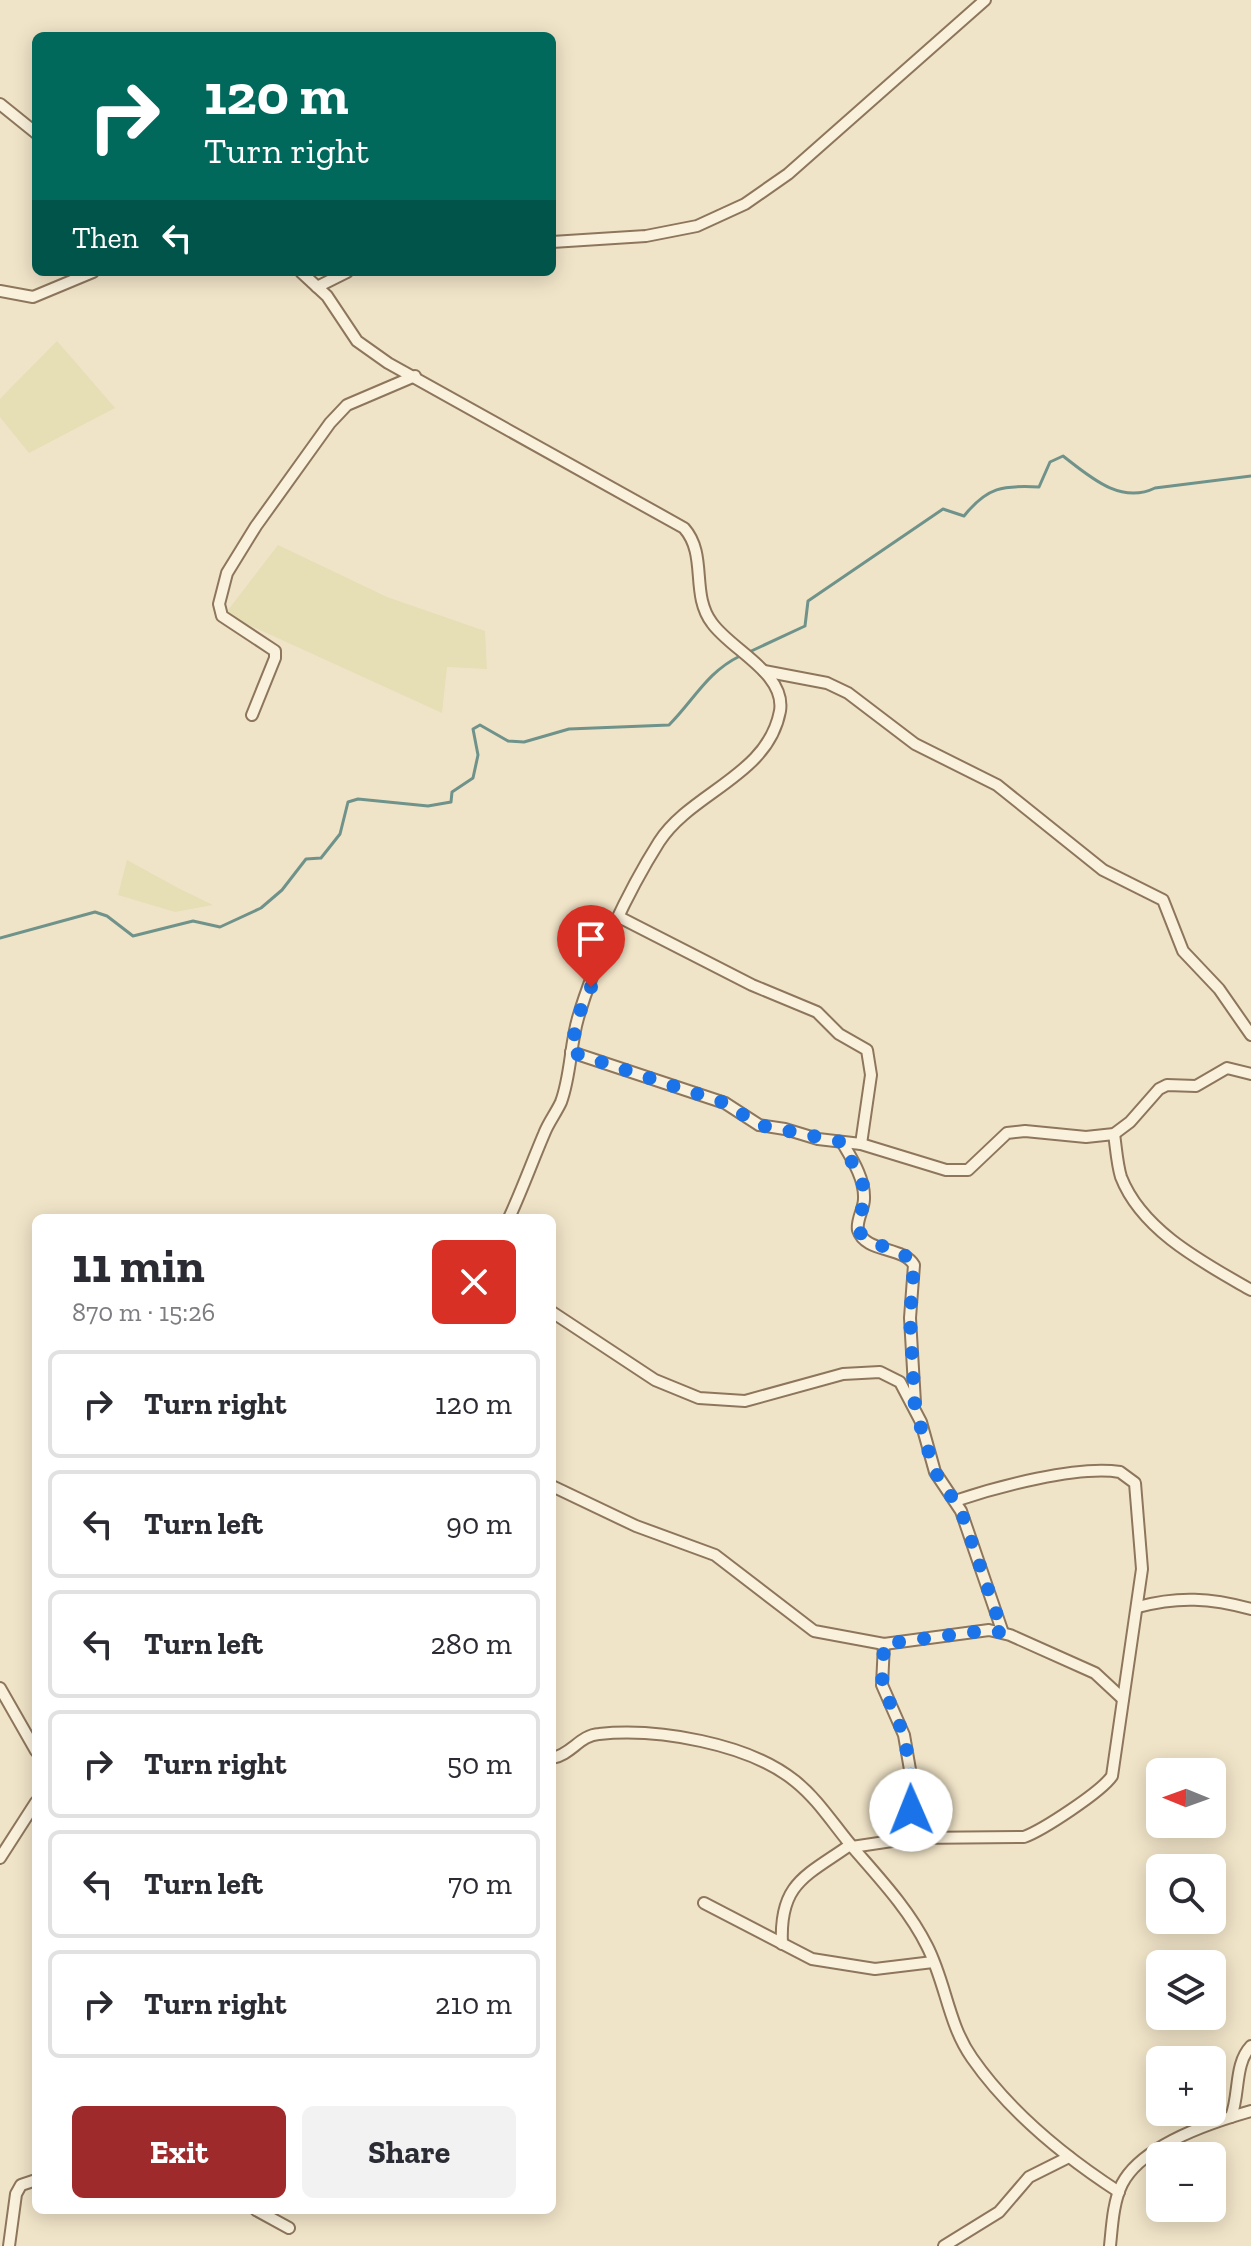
<!DOCTYPE html>
<html lang="en">
<head>
<meta charset="utf-8">
<style>
  body { margin:0; font-family:"Zilla Slab",serif; background:#f2f2f3; color:#2b2b33; height:100vh; display:flex; flex-direction:column; font-size:30px; white-space:nowrap }
  * { box-sizing:border-box; margin:0 }
  p { font-size:26px; color:#7c7c81 }
  .icon { flex:none; width:44px; height:44px; fill:none; stroke:currentColor; stroke-width:2; stroke-linecap:round; stroke-linejoin:round }
  .map { position:relative; flex:1; overflow:hidden }
  .side { position:absolute; left:32px; top:1214px; width:524px; height:1000px; display:flex; flex-direction:column; background:#fff; border-radius:12px; box-shadow:0 4px 20px #0003 }
  .side>* { flex:none }
  .guide { position:absolute; left:32px; top:32px; width:524px; height:244px; border-radius:12px; box-shadow:0 4px 20px #0003; background:#00695c; color:#fff; overflow:hidden }
  .needle { width:52px; rotate:271deg }
  .buttons { position:absolute; left:1146px; top:1758px; display:grid; gap:16px }
  .buttons a { display:grid; place-items:center; width:80px; height:80px; border-radius:12px; background:#fff; box-shadow:0 4px 20px #0003; font-size:40px }
  .pin { position:absolute; display:grid; place-items:center; width:68px; height:68px; color:#fff; margin:-82px -34px; border-radius:50% 50% 50% 0; rotate:-45deg; box-shadow:0 0 8px #0007 }
  .pin .icon { rotate:45deg }
  .me { position:absolute; width:88px; margin:-44px; rotate:359deg; stroke-linejoin:round; filter:drop-shadow(0 0 6px #0008) }
  .turn { display:flex; align-items:center; gap:28px; height:168px; padding:0 40px; font-size:36px }
  .turn .icon { width:104px; height:104px; stroke-width:2.5 }
  .turn b { display:block; font-size:56px; line-height:68px }
  .then { display:flex; align-items:center; height:76px; padding:0 40px; background:#0003; gap:16px; font-size:30px }
  .round { display:grid; place-items:center; flex:none; width:84px; height:84px; border-radius:12px; background:#f2f2f3 }
  .head { display:flex; align-items:center; justify-content:space-between; height:136px; padding:0 40px }
  h1 { font-size:48px; font-weight:800; line-height:60px }
  .action { display:flex; gap:16px; margin-top:auto; padding:16px 40px }
  .action a { flex:1; height:92px; border-radius:12px; background:#9e2a2b; color:#fff; font-size:32px; font-weight:800; line-height:92px; text-align:center }
  .action a+a { background:#f2f2f3; color:#2b2b33 }
  ul { padding:0; list-style:none }
  li { display:flex; align-items:center; gap:24px; height:108px; margin:0 16px 12px; padding:0 24px; border:4px solid #e1e1e2; border-radius:12px }
  li div { flex:1 }
  li b { display:block; font-size:30px }
  li em { font-style:normal }
  .map>svg:first-child { display:block }
  .farmland { fill:#e6deb5 }
  .lines { fill:none; stroke-linecap:round; stroke-linejoin:round }
  .stream { stroke:#6f938a; stroke-width:3 }
  .street-casing { stroke:#8d765c; stroke-width:14 }
  .street { stroke:#faf1dc; stroke-width:10 }
  .route { stroke:#1a73e8; stroke-width:14; stroke-dasharray:0 25.2 }
</style>
</head>
<body>
<div class="map">
<svg width="1251" height="2246" viewBox="0 0 1251 2246">
  <rect width="100%" height="100%" fill="#f0e4c8"/>
  <g class="farmland">
    <polygon points="57,341 115,408 29,453 0,417 0,399"/>
    <polygon points="278,545 387,597 485,631 487,669 447,667 442,713 225,614"/>
    <polygon points="127,860 178,888 213,905 175,912 118,895"/>
  </g>
  <g class="lines">
    <g class="stream">
      <path d="M747 653 805 626 808 601 943 509 964 516C987 487 1003 485 1039 487L1050 462 1063 456C1089 476 1120 505 1155 488L1251 476"/>
      <path d="M0 938 95 912 107 916 133 936 193 921 220 927 261 908 282 890 306 859 321 858 340 834 348 802 358 799 428 806 451 802 452 792 473 778 478 755 473 729 480 725 508 741 524 742 569 729 669 725C694 700 707 672 740 656"/>
    </g>
    <defs>
      <g id="street">
        <polyline points="0,104 36,133"/>
        <polyline points="552,242 646,236 697,226 745,204 788,174 985,0"/>
        <path d="M301 272 327 296 357 341 388 363 684 528C708 555 690 594 712 623 731 650 786 673 780 711 768 776 691 792 659 842 628 891 594 963 578 1018 570 1045 571 1075 561 1102 556 1113 548 1123 544 1134 532 1162 522 1190 509 1218"/>
        <polyline points="317,287 347,272"/>
        <polyline points="0,291 33,297 93,272"/>
        <polyline points="764,671 827,683 848,693 915,744 997,785 1103,870 1163,900 1183,951 1219,989 1251,1035"/>
        <polyline points="252,715 275,658 275,651 222,616 219,604 227,573 256,526 330,423 347,405 415,376"/>
        <polyline points="619,917 752,985 817,1012 839,1034 867,1050 871,1075 861,1144"/>
        <polyline points="571,1052 725,1103 759,1125 785,1129 818,1139 861,1144 946,1170 968,1170 1007,1133 1025,1131 1086,1137 1114,1134 1130,1122 1159,1089 1167,1085 1196,1086 1227,1068 1251,1074"/>
        <path d="M1114 1134C1116 1147 1117 1164 1121 1177 1142 1231 1204 1263 1251 1290"/>
        <path d="M842 1142C852 1159 865 1179 864 1199 864 1209 856 1220 858 1230 865 1253 903 1246 914 1265L910 1318 915 1403"/>
        <polyline points="552,1312 655,1380 699,1398 745,1401 843,1374 880,1372 900,1382 921,1422 935,1472 961,1511 1003,1633"/>
        <polyline points="552,1486 636,1526 715,1555 814,1631 884,1644 989,1630 1010,1635 1095,1673 1123,1699"/>
        <path d="M1138 1607C1178 1596 1211 1598 1251 1609"/>
        <polyline points="884,1644 882,1685 904,1735 913,1787 911,1810 902,1839"/>
        <polyline points="0,1688 36,1751"/>
        <path d="M552 1758C571 1755 580 1735 599 1734 657 1728 748 1743 795 1781 819 1800 835 1827 855 1850 881 1880 909 1910 927 1946 946 1983 948 2024 972 2058 1009 2111 1065 2157 1119 2192"/>
        <path d="M852 1847 912 1838 1024 1837C1043 1830 1101 1792 1112 1776L1142 1569 1135 1483 1120 1472C1078 1465 996 1487 955 1501"/>
        <polyline points="0,1858 36,1802"/>
        <polyline points="704,1903 812,1959 875,1969 933,1962"/>
        <path d="M782 1944C779 1883 806 1876 850 1845"/>
        <path d="M1231 2117C1240 2093 1234 2064 1251 2046"/>
        <polyline points="256,2210 289,2228"/>
        <polyline points="9,2246 16,2194 21,2185 36,2180"/>
        <polyline points="944,2246 999,2212 1029,2177 1069,2157"/>
        <path d="M1110 2246C1112 2227 1113 2202 1122 2184 1142 2145 1212 2122 1251 2111"/>
      </g>
    </defs>
    <use href="#street" class="street-casing"/>
    <use href="#street" class="street"/>
  </g>
  <g class="lines">
    <path class="route" d="M591 987 578 1016 571 1052 725 1103 759 1125 842 1142 863 1185 864 1199 858 1230C872 1250 902 1245 914 1265L910 1318 915 1409 935 1472 961 1511 1003 1633 989 1630 884 1644 882 1685 904 1735 913 1787 911 1810"/>
  </g>
</svg>
<div class="buttons">
<a><svg class="needle" viewBox="-14 -14 28 28"><path d="M0-13l5 13h-10z" fill="#e53935"/><path d="M0 13l5-13h-10z" fill="#7c7c81"/></svg></a>
<a><svg class="icon" aria-label="search" viewBox="0 0 24 24"><circle cx="10" cy="10" r="6"/><path d="M15 15l6 6"/></svg></a>
<a><svg class="icon" aria-label="layers" viewBox="0 0 24 24"><path d="M12 4l9 5-9 5-9-5zM3 14l9 5 9-5"/></svg></a>
<a>+</a>
<a>−</a>
</div>
<div class="pin" style="left:591px;top:987px;background:#d93025"><svg class="icon" aria-label="arrive" viewBox="0 0 24 24"><path d="M6 21V4h12l-3 4 3 4H6"/></svg></div>
<svg class="me" style="left:911px;top:1810px" viewBox="-20 -20 40 40"><circle r="19" fill="#fff"/><path d="M0-13L10 11 0 6-10 11z" fill="#1a73e8"/></svg>
<div class="guide">
<div class="turn"><svg class="icon" aria-label="right" viewBox="0 0 24 24"><path d="M7 20v-9h11M14 6l5 5-5 5"/></svg><div><b>120 m</b>Turn right</div></div>
<div class="then">Then<svg class="icon" aria-label="left" viewBox="0 0 24 24"><path d="M17 20v-9H6M10 6l-5 5 5 5"/></svg></div>
</div>
<section class="side">
<div class="head"><div><h1>11 min</h1><p>870 m · 15:26</p></div><a class="round" style="background:#d93025;color:#fff"><svg class="icon" aria-label="close" viewBox="0 0 24 24"><path d="M6 6l12 12M18 6L6 18"/></svg></a></div>
<ul>
<li><svg class="icon" aria-label="right" viewBox="0 0 24 24"><path d="M7 20v-9h11M14 6l5 5-5 5"/></svg><div><b>Turn right</b></div><em>120 m</em></li>
<li><svg class="icon" aria-label="left" viewBox="0 0 24 24"><path d="M17 20v-9H6M10 6l-5 5 5 5"/></svg><div><b>Turn left</b></div><em>90 m</em></li>
<li><svg class="icon" aria-label="left" viewBox="0 0 24 24"><path d="M17 20v-9H6M10 6l-5 5 5 5"/></svg><div><b>Turn left</b></div><em>280 m</em></li>
<li><svg class="icon" aria-label="right" viewBox="0 0 24 24"><path d="M7 20v-9h11M14 6l5 5-5 5"/></svg><div><b>Turn right</b></div><em>50 m</em></li>
<li><svg class="icon" aria-label="left" viewBox="0 0 24 24"><path d="M17 20v-9H6M10 6l-5 5 5 5"/></svg><div><b>Turn left</b></div><em>70 m</em></li>
<li><svg class="icon" aria-label="right" viewBox="0 0 24 24"><path d="M7 20v-9h11M14 6l5 5-5 5"/></svg><div><b>Turn right</b></div><em>210 m</em></li>
</ul>
<div class="action"><a>Exit</a><a>Share</a></div>
</section>
</div>
</body>
</html>
